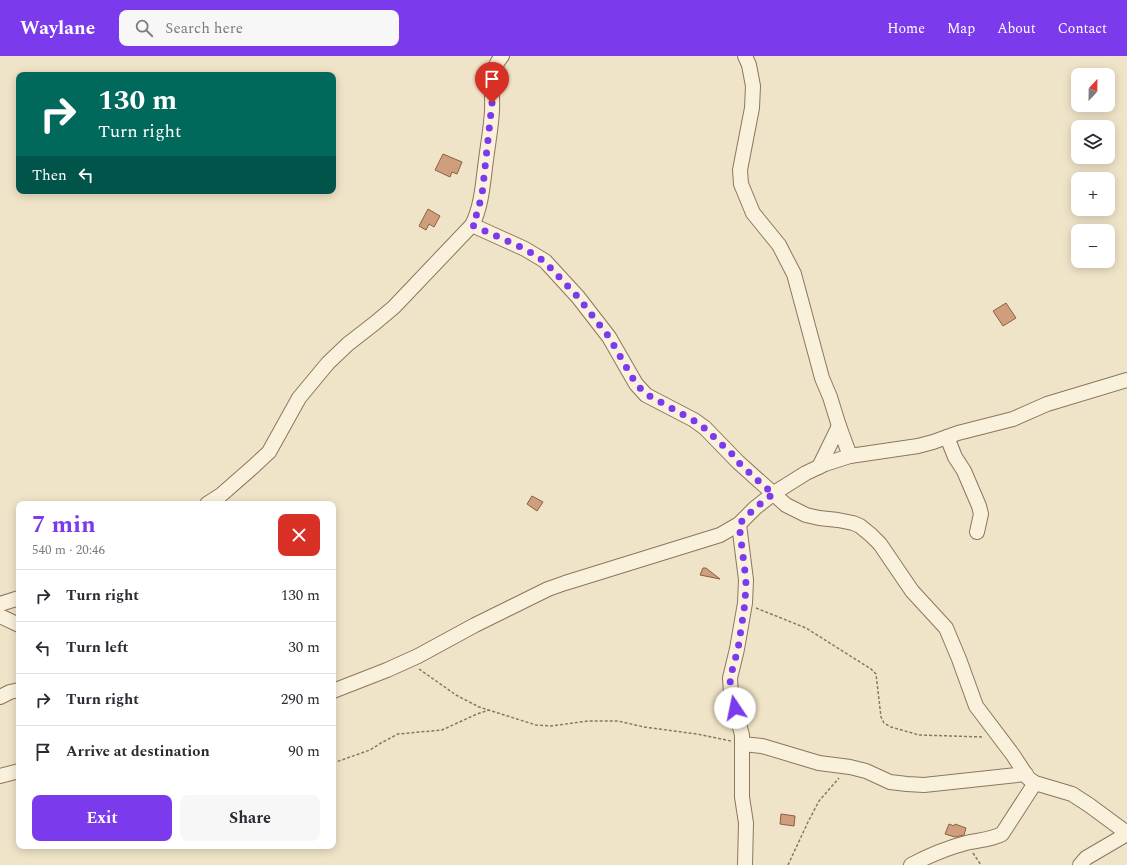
<!DOCTYPE html>
<html lang="en">
<head>
<meta charset="utf-8">
<style>
  body { margin:0; font-family:Spectral,serif; background:#f7f7f7; color:#2b2b33; height:100vh; display:flex; flex-direction:column; font-size:15px; white-space:nowrap }
  * { box-sizing:border-box; margin:0 }
  p { font-size:13px; color:#7c7c81 }
  .icon { flex:none; width:22px; height:22px; fill:none; stroke:currentColor; stroke-width:2; stroke-linecap:round; stroke-linejoin:round }
  .map { position:relative; flex:1; overflow:hidden }
  .sheet { position:absolute; left:16px; top:445px; width:320px; height:348px; display:flex; flex-direction:column; background:#fff; border-radius:8px; box-shadow:0 2px 10px #0003 }
  .sheet>* { flex:none }
  .banner { position:absolute; left:16px; top:16px; width:320px; height:122px; border-radius:8px; box-shadow:0 2px 10px #0003; background:#00695c; color:#fff; overflow:hidden }
  .needle { width:26px; rotate:22deg }
  .buttons { position:absolute; left:1071px; top:12px; display:grid; gap:8px }
  .buttons a { display:grid; place-items:center; width:44px; height:44px; border-radius:8px; background:#fff; box-shadow:0 2px 10px #0003; font-size:20px }
  .pin { position:absolute; display:grid; place-items:center; width:34px; height:34px; color:#fff; margin:-41px -17px; border-radius:50% 50% 50% 0; rotate:-45deg; box-shadow:0 0 4px #0007 }
  .pin .icon { rotate:45deg }
  .me { position:absolute; width:44px; margin:-22px; rotate:349deg; stroke-linejoin:round; filter:drop-shadow(0 0 3px #0008) }
  .turn { display:flex; align-items:center; gap:14px; height:84px; padding:0 16px; font-size:18px }
  .turn .icon { width:52px; height:52px; stroke-width:2.5 }
  .turn b { display:block; font-size:28px; line-height:34px }
  .then { display:flex; align-items:center; height:38px; padding:0 16px; background:#0003; gap:8px; font-size:15px }
  .round { display:grid; place-items:center; flex:none; width:42px; height:42px; border-radius:8px; background:#f7f7f7 }
  .summary { display:flex; align-items:center; justify-content:space-between; height:68px; padding:0 16px }
  h1 { font-size:24px; font-weight:700; line-height:30px; color:#7c3aed }
  .cta { display:flex; gap:8px; margin-top:auto; padding:8px 16px }
  .cta a { flex:1; height:46px; border-radius:8px; background:#7c3aed; color:#fff; font-size:16px; font-weight:700; line-height:46px; text-align:center }
  .cta a+a { background:#f7f7f7; color:#2b2b33 }
  ul { padding:0; list-style:none }
  li { display:flex; align-items:center; gap:12px; height:52px; padding:0 16px; border-top:1px solid #e1e1e2 }
  li div { flex:1 }
  li b { display:block; font-size:15px }
  li em { font-style:normal }
  header { display:flex; align-items:center; gap:24px; box-sizing:border-box; height:56px; padding:0 20px; background:#7c3aed; color:#fff }
  header strong { font-size:19px }
  nav { display:flex; gap:22px; margin-inline-start:auto; font-size:14px }
  .search { width:280px; height:36px; background:#f7f7f7; display:flex; align-items:center; gap:10px; box-sizing:border-box; padding:0 14px; border-radius:8px; color:#7c7c81; font-size:15px }
  .map>svg:first-child { display:block }
  .building { fill:#cf9f7d; stroke:#8d5f41 }
  .lines { fill:none; stroke-linecap:round; stroke-linejoin:round }
  .minor-casing { stroke:#8d765c; stroke-width:16 }
  .path { stroke:#8d765c; stroke-width:1.5; stroke-dasharray:3 2; stroke-linecap:butt }
  .minor { stroke:#faf1dc; stroke-width:14 }
  .route { stroke:#7c3aed; stroke-width:7; stroke-dasharray:0 12.6 }
</style>
</head>
<body>
<header>
<strong>Waylane</strong>
<div class="search"><svg class="icon" aria-label="search" viewBox="0 0 24 24"><circle cx="10" cy="10" r="6"/><path d="M15 15l6 6"/></svg>Search here</div>
<nav><a>Home</a><a>Map</a><a>About</a><a>Contact</a></nav>
</header>
<div class="map">
<svg width="1127" height="809" viewBox="0 0 1127 809">
  <rect width="100%" height="100%" fill="#f0e4c8"/>
  <g class="building">
    <polygon points="443,98 462,106 457,118 452,116 450,121 435,114"/>
    <polygon points="428,153 440,160 434,171 429,168 426,174 419,170"/>
    <polygon points="1006,247 1016,262 1003,270 993,255"/>
    <polygon points="532,440 543,446 537,455 527,448"/>
    <polygon points="703,512 706,512 720,523 700,519"/>
    <polygon points="781,758 795,760 794,770 780,768"/>
    <polygon points="949,768 954,770 955,768 966,772 964,779 955,781 945,778"/>
  </g>
  <g class="lines">
    <defs>
      <g id="minor">
        <polyline points="745,0 749,9 753,30 752,52 740,114 741,128 753,157 779,189 794,218 822,322 830,341 839,370 850,400"/>
        <polyline points="472,169 525,193 545,205 578,241 609,281 636,328 646,339 694,364 705,372 738,406 786,449 806,459 819,462 838,464 853,467 860,470 871,479 880,488 912,535 946,572 959,603 976,650 1013,699 1028,722 1035,727 1072,738 1089,749 1127,777"/>
        <polyline points="947,381 955,401 964,415 979,450 981,458 977,476"/>
        <polyline points="819,411 839,370"/>
        <path d="M207 448 221 439 254 410 269 396 299 342 328 307 348 288 375 267 394 251 472 169C482 150 483 125 486 104 488 88 491 72 492 55 493 36 488 16 502 0"/>
        <polyline points="739,468 746,524 745,547 737,593 730,622 731,637 742,679 742,741 746,767 745,809"/>
        <polyline points="0,548 19,542"/>
        <polyline points="0,560 19,569"/>
        <polyline points="333,635 387,614 418,600 475,569 548,533 565,527 720,479 739,468 755,452 774,437 806,417 825,408 850,400 918,390 933,386 958,377 1013,363 1047,348 1127,324"/>
        <polyline points="0,641 10,636 19,634"/>
        <polyline points="742,688 762,690 819,707 850,711 866,715 890,726 907,728 924,729 1026,718"/>
        <polyline points="0,720 19,715"/>
        <path d="M911 809C928 800 947 792 966 787 977 784 991 784 1002 778L1035 727"/>
        <polyline points="1080,809 1086,802 1127,778"/>
      </g>
    </defs>
    <use href="#minor" class="minor-casing"/>
    <g class="path">
      <polyline points="756,552 806,572 871,613 876,618 881,661 884,667 891,671 919,679 984,681"/>
      <polyline points="419,613 456,639 479,651 536,669 551,670 588,665 618,665 644,671 697,678 731,685"/>
      <polyline points="333,707 370,694 381,687 398,678 442,674 477,658 489,654"/>
      <polyline points="973,797 981,809"/>
      <polyline points="788,809 808,766 819,745 839,722"/>
    </g>
    <use href="#minor" class="minor"/>
  </g>
  <g class="lines">
    <polyline class="route" points="492,47 482,139 475,164 472,169 525,193 544,205 578,241 609,281 636,328 646,338 700,368 732,398 738,406 766,432 774,437 755,452 739,468 746,524 745,547 738,593 730,622 731,638 735,652"/>
  </g>
</svg>
<div class="buttons">
<a><svg class="needle" viewBox="-14 -14 28 28"><path d="M0-13l5 13h-10z" fill="#e53935"/><path d="M0 13l5-13h-10z" fill="#7c7c81"/></svg></a>
<a><svg class="icon" aria-label="layers" viewBox="0 0 24 24"><path d="M12 4l9 5-9 5-9-5zM3 14l9 5 9-5"/></svg></a>
<a>+</a>
<a>−</a>
</div>
<div class="pin" style="left:492px;top:47px;background:#d93025"><svg class="icon" aria-label="arrive" viewBox="0 0 24 24"><path d="M6 21V4h12l-3 4 3 4H6"/></svg></div>
<svg class="me" style="left:735px;top:652px" viewBox="-20 -20 40 40"><circle r="19" fill="#fff"/><path d="M0-13L10 11 0 6-10 11z" fill="#7c3aed"/></svg>
<div class="banner">
<div class="turn"><svg class="icon" aria-label="right" viewBox="0 0 24 24"><path d="M7 20v-9h11M14 6l5 5-5 5"/></svg><div><b>130 m</b>Turn right</div></div>
<div class="then">Then<svg class="icon" aria-label="left" viewBox="0 0 24 24"><path d="M17 20v-9H6M10 6l-5 5 5 5"/></svg></div>
</div>
<section class="sheet">
<div class="summary"><div><h1>7 min</h1><p>540 m · 20:46</p></div><a class="round" style="background:#d93025;color:#fff"><svg class="icon" aria-label="close" viewBox="0 0 24 24"><path d="M6 6l12 12M18 6L6 18"/></svg></a></div>
<ul>
<li><svg class="icon" aria-label="right" viewBox="0 0 24 24"><path d="M7 20v-9h11M14 6l5 5-5 5"/></svg><div><b>Turn right</b></div><em>130 m</em></li>
<li><svg class="icon" aria-label="left" viewBox="0 0 24 24"><path d="M17 20v-9H6M10 6l-5 5 5 5"/></svg><div><b>Turn left</b></div><em>30 m</em></li>
<li><svg class="icon" aria-label="right" viewBox="0 0 24 24"><path d="M7 20v-9h11M14 6l5 5-5 5"/></svg><div><b>Turn right</b></div><em>290 m</em></li>
<li><svg class="icon" aria-label="arrive" viewBox="0 0 24 24"><path d="M6 21V4h12l-3 4 3 4H6"/></svg><div><b>Arrive at destination</b></div><em>90 m</em></li>
</ul>
<div class="cta"><a>Exit</a><a>Share</a></div>
</section>
</div>
</body>
</html>
